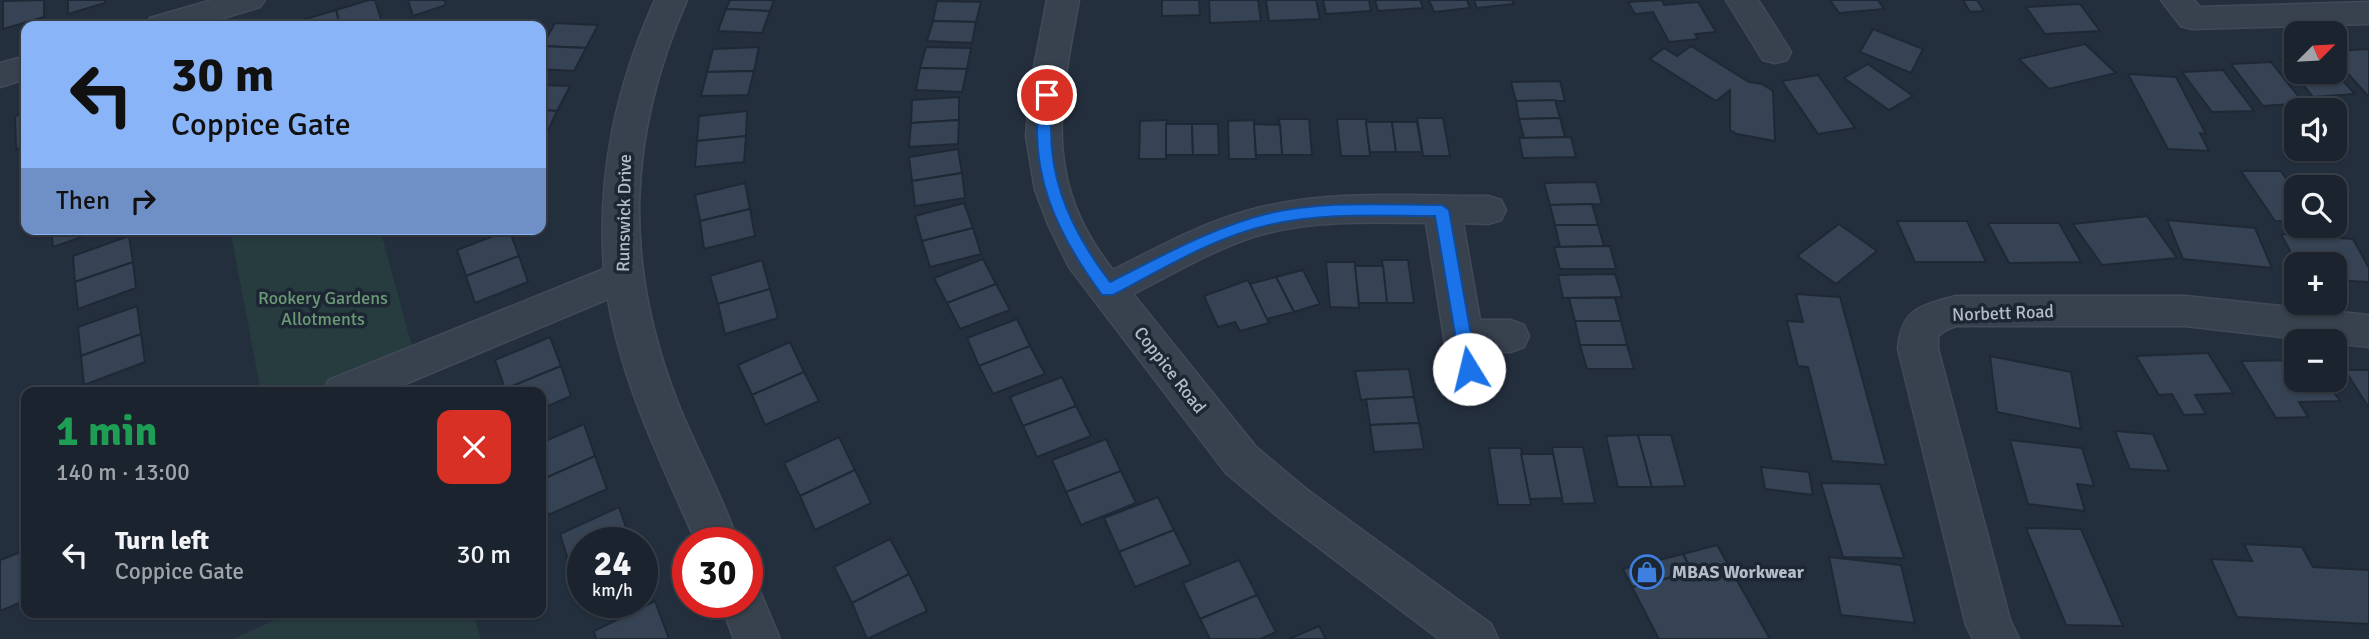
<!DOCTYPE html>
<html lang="en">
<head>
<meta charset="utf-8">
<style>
  body { margin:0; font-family:Signika,sans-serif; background:#282f3a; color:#f1f3f6; height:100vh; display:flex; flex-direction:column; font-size:26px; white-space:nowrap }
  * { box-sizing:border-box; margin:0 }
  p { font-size:23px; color:#a0a4aa }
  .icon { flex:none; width:38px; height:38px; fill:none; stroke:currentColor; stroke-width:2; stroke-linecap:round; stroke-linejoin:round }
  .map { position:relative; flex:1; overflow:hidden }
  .details { position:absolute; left:21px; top:387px; width:525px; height:231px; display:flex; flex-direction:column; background:#1b232e; border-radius:14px; box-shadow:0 2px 5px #0004,0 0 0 2px #39404a }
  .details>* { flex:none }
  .guide { position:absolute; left:21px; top:21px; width:525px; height:214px; border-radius:14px; box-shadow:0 2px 5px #0004,0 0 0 2px #39404a; background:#8ab4f8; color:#111; overflow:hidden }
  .needle { width:46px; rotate:66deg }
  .buttons { position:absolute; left:2284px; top:21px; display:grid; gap:14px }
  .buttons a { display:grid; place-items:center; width:63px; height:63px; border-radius:14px; background:#1b232e; box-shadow:0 2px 5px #0004,0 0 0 2px #39404a; font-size:35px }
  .speed { position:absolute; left:567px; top:527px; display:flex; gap:14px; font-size:35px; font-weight:700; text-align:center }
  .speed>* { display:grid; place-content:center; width:91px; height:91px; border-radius:50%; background:#1b232e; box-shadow:0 2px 5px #0004,0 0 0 2px #39404a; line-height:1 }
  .speed small { font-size:18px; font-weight:400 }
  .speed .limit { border:10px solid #d22; background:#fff; color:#111 }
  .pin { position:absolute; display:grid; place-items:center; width:60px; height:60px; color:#fff; margin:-30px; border:4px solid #fff; border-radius:50%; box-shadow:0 2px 7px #0007 }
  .me { position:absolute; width:77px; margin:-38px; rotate:351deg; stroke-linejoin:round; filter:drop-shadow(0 0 5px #0008) }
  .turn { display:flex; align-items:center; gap:24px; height:147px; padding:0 35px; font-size:32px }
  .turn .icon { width:91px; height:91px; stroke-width:2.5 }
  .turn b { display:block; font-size:49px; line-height:60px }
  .then { display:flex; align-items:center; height:66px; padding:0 35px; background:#0003; gap:14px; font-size:26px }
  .round { display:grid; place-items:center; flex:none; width:74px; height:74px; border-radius:14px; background:#282f3a }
  .head { display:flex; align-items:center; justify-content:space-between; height:119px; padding:0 35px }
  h1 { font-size:42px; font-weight:800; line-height:52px; color:#1e9e55 }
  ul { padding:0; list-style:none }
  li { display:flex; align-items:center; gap:21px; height:98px; padding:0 35px }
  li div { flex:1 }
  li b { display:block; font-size:26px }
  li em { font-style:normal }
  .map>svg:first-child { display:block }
  .green { fill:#263c3f }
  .building { fill:#364354; stroke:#1f2835; stroke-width:2 }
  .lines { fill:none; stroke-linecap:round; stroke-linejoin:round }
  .minor-casing { stroke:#414a57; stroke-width:3 }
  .minor { fill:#38414e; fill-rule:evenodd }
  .route { fill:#1a73e8; stroke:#114b97; stroke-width:2 }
  .labels { text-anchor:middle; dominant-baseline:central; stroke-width:7; stroke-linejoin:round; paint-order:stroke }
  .street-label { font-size:18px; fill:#b4bcc9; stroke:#1d2633 }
  .park-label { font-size:18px; fill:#6b9a76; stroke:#1d2633 }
  .poi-label { font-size:18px; font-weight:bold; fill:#b4bcc9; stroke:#1d2633; text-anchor:start }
</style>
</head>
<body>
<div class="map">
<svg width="2369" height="639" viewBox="0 0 2369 639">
  <rect width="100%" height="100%" fill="#242f3e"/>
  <g class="green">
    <polygon points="230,229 380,229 414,354 318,392 261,392"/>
    <polygon points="292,612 473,613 481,639 233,639"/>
  </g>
  <g class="building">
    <polygon points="44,0 44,17 3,29 3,1"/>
    <polygon points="68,0 105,0 105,3 68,14"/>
    <polygon points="369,0 375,0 383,26 340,26 336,10"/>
    <polygon points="408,0 444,0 446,5 413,16"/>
    <polygon points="730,0 774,0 770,11 726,9"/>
    <polygon points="1162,0 1199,0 1200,15 1162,16"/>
    <polygon points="1209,0 1258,0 1261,21 1210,23"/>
    <polygon points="1266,0 1316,0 1320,19 1269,21"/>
    <polygon points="1323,0 1369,0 1371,11 1326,14"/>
    <polygon points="1375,0 1420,0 1423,8 1378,11"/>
    <polygon points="1429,0 1467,0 1470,8 1434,12"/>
    <polygon points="1474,0 1512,0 1514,4 1477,8"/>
    <polygon points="1662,0 1664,5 1698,2 1716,32 1695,34 1698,39 1669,42 1653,12 1635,14 1628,2"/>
    <polygon points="1830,0 1878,0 1884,9 1839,13"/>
    <polygon points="1963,0 1977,0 1984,11 1970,12"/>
    <polygon points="937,1 981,2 976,22 933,21"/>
    <polygon points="2080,4 2100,31 2045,34 2026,7"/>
    <polygon points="726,9 770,11 762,33 718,31"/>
    <polygon points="336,10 340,26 297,26 296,22"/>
    <polygon points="933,21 976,22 972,43 927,41"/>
    <polygon points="555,23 598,25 586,48 542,46"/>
    <polygon points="1873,29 1923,49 1911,73 1860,52"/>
    <polygon points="2085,44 2116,73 2049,89 2019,59"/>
    <polygon points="542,46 586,48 574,71 541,69"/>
    <polygon points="1691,46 1749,82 1762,84 1773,91 1775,141 1737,134 1730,130 1730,90 1716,101 1650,59 1664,48 1677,56"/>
    <polygon points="759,47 754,71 707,72 713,49"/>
    <polygon points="926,47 971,48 967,69 920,68"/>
    <polygon points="2369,49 2369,96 2368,96 2334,58 2334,51"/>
    <polygon points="2296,59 2296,72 2334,71 2355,94 2313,97 2282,60"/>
    <polygon points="2271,62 2304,103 2263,106 2231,64"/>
    <polygon points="1868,64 1913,96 1889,110 1844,78"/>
    <polygon points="920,68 967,69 962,92 916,90"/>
    <polygon points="2223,70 2254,111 2212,112 2182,72"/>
    <polygon points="754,71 748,95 701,96 707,72"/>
    <polygon points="2128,74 2176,77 2206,134 2200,133 2209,151 2168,149"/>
    <polygon points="1818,75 1855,128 1818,134 1782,81"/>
    <polygon points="1560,81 1565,101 1516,101 1511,82"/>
    <polygon points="541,85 570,86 557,111 541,110"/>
    <polygon points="959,97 959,120 911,123 912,100"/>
    <polygon points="1555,100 1560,118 1519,119 1516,101"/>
    <polygon points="541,110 557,111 545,137 541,136"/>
    <polygon points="747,111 746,136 697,141 699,116"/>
    <polygon points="26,113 26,146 16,149 15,116"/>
    <polygon points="1417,118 1443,118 1450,156 1423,156"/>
    <polygon points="1560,118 1565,137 1524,138 1519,119"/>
    <polygon points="1279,119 1309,119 1312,155 1282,155"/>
    <polygon points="1337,119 1366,119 1370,156 1341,156"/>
    <polygon points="959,120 958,144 909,147 911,123"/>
    <polygon points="1167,120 1166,159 1139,159 1140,121"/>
    <polygon points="1254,120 1256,159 1229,159 1228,121"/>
    <polygon points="1366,122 1392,122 1396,152 1370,152"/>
    <polygon points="1392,122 1417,122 1422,152 1396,152"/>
    <polygon points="1166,124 1192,124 1193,155 1166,155"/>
    <polygon points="1192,124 1218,124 1219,155 1193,155"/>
    <polygon points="1254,124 1280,125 1282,155 1256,155"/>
    <polygon points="746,136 744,162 695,167 697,141"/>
    <polygon points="1571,137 1576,157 1523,158 1519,138"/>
    <polygon points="958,149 962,173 912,181 909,157"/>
    <polygon points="2241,171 2281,171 2296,194 2296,221 2275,221"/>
    <polygon points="962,173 965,198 915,206 912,181"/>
    <polygon points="1596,182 1602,204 1550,205 1544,183"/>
    <polygon points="745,183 750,209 700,221 695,195"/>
    <polygon points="964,203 973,228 922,241 915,216"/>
    <polygon points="1592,204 1598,225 1555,225 1550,205"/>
    <polygon points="750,209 755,236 704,249 700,221"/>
    <polygon points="2147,216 2177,258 2102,265 2073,224"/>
    <polygon points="2167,220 2255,228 2272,268 2183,259"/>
    <polygon points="1897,221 1967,221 1986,262 1915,262"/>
    <polygon points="1988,223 2059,223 2081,262 2009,263"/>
    <polygon points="1839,224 1877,251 1836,284 1797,256"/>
    <polygon points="1555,225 1598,225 1604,246 1560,247"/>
    <polygon points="973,228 981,254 930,267 922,241"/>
    <polygon points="51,229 105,229 53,247"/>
    <polygon points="509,230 519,256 466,276 457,250"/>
    <polygon points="2281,234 2353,239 2369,268 2369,282 2334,280 2334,264 2297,264"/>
    <polygon points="129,236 133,262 75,282 73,256"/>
    <polygon points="1610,246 1616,269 1560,269 1554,247"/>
    <polygon points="519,256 528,282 475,303 466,276"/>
    <polygon points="983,259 996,284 947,303 934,278"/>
    <polygon points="762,260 770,289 718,304 710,276"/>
    <polygon points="1382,260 1408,260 1414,303 1387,303"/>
    <polygon points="133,262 136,288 78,309 75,282"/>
    <polygon points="1326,262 1355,262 1359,308 1330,307"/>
    <polygon points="1355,266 1383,266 1387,303 1359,303"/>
    <polygon points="1303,270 1320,304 1294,312 1276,277"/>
    <polygon points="1615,274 1622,297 1563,298 1558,275"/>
    <polygon points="1276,277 1294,312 1266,319 1250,284"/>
    <polygon points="1248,280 1269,323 1240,331 1235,322 1218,327 1204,296"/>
    <polygon points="996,284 1010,310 960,329 947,303"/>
    <polygon points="770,289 778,318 725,334 718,304"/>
    <polygon points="1796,294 1840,297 1886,465 1832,461 1808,367 1798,366 1787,321 1803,322"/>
    <polygon points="1569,298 1615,298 1621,321 1575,321"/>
    <polygon points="137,306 141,334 81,356 78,327"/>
    <polygon points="1017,319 1030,346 979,366 967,338"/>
    <polygon points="1575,321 1621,321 1627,345 1580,345"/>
    <polygon points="141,334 145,362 84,385 81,356"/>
    <polygon points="550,337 561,366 505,389 495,360"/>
    <polygon points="790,342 804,372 752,395 738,365"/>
    <polygon points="1580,345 1627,345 1634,369 1587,369"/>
    <polygon points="1030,346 1045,374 993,394 979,366"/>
    <polygon points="2208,353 2233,393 2195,395 2206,414 2184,415 2172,394 2159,395 2136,356"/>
    <polygon points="1990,356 2071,372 2081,429 1997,412"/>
    <polygon points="2296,360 2296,380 2326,380 2340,401 2299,402 2308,417 2276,418 2241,361"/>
    <polygon points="561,366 571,396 541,409 541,392 506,392 505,389"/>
    <polygon points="1409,369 1414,397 1361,400 1355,371"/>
    <polygon points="2345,370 2369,370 2369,408"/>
    <polygon points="804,372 819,401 765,425 752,395"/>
    <polygon points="1062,377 1076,406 1023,426 1010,397"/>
    <polygon points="1414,397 1419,423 1370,425 1366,399"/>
    <polygon points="1076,406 1091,436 1037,457 1023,426"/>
    <polygon points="1419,423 1424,449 1374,452 1370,425"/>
    <polygon points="584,424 595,456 541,480 541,443"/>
    <polygon points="2115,431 2153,434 2169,471 2130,469"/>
    <polygon points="1638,435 1652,487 1618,487 1606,436"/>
    <polygon points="1638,435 1671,435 1685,486 1652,487"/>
    <polygon points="839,437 855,470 800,496 784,463"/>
    <polygon points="1106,439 1121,471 1066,492 1052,460"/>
    <polygon points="2010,440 2082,448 2094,486 2077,484 2085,511 2028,504"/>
    <polygon points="1552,447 1583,447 1595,503 1563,504"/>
    <polygon points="1489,448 1521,448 1531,505 1498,505"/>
    <polygon points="1521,454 1553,454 1562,498 1530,499"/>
    <polygon points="595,456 607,489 548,515 541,492 541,480"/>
    <polygon points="1761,467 1809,472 1813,495 1765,489"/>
    <polygon points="855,470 871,503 815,530 800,496"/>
    <polygon points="1121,471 1136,503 1081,525 1066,492"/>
    <polygon points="1821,483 1880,484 1904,558 1843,557"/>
    <polygon points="1158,497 1174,530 1119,552 1104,518"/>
    <polygon points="619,507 631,542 583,542 583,564 571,569 560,534"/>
    <polygon points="2026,528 2081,529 2123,626 2066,625"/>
    <polygon points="1174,530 1191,564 1135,587 1119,552"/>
    <polygon points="890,539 909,574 852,603 834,567"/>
    <polygon points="2244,544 2302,547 2313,567 2369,570 2369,624 2237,617 2211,559 2252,561"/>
    <polygon points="1717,545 1770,639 1659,639 1632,587 1692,572 1683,554"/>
    <polygon points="26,550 26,600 0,611 0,560"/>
    <polygon points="1683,554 1692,572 1632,587 1623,569"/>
    <polygon points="1829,557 1901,565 1915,623 1841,615"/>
    <polygon points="1239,560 1257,595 1200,619 1183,583"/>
    <polygon points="583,564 583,602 591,602 583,606 571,569"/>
    <polygon points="909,574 927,611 867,639 852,603"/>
    <polygon points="1257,595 1276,632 1260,639 1210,639 1200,619"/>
    <polygon points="655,601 669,639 596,639 594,631"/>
    <polygon points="1319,626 1326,639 1289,639"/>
  </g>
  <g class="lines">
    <defs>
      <g id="minor">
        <polygon points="212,0 265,0 260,7 197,26 145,26 150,18"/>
        <path d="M655 0H687C627 137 623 262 677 401 696 449 722 495 738 542H696C662 464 622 384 608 299L386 392H323L329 380 604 269C597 174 616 87 655 0Z"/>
        <path d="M1047 0H1079C1060 104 1041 179 1113 270 1158 247 1202 223 1250 210 1327 189 1409 196 1488 196L1501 200 1506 210 1501 220 1488 224 1463 223 1480 320H1510L1524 325 1529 336 1524 347 1510 352H1486L1489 369 1483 381 1469 385 1455 381 1449 369 1426 223C1368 222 1305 220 1250 238 1209 252 1171 275 1133 294L1256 447 1306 489 1491 624 1498 639H1439L1276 515 1226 473 1069 267 1048 224 1035 190 1026 136 1030 88Z"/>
        <polygon points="1726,0 1758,0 1791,52 1787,60 1775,63 1763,60"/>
        <polygon points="2161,0 2194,0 2200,7 2369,2 2369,24 2192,29 2181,26"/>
        <polygon points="26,56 26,79 0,87 0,63"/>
        <path d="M1956 296H2185L2369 315V347L2185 326H1956L1946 330 1938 336V349L2010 620 2019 639H1973L1966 625 1898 349C1901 308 1921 306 1956 296Z"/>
        <polygon points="747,583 758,587 780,639 734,639 720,602 747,602"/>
      </g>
    </defs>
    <use href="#minor" class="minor-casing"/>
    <use href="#minor" class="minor"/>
  </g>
  <path class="route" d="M1047 90 1054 95C1042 167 1067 225 1110 282 1160 257 1211 228 1266 214 1323 200 1384 205 1442 205L1449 210 1477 369 1475 374H1463L1461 369 1435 216C1381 216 1323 212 1269 225 1214 237 1163 269 1113 295H1102C1057 234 1027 172 1040 95Z"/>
  <defs>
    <symbol id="shop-ring" viewBox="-11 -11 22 22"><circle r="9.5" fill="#1d2633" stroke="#3f7fe0" stroke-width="1.5"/><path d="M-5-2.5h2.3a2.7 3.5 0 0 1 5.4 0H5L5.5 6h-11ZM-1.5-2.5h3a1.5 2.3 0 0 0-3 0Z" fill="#3f7fe0"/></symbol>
  </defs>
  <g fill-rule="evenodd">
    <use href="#shop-ring" x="1628" y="553" width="38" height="38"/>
  </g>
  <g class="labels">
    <g class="street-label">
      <text transform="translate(624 213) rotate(-89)">Runswick Drive</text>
      <text transform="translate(2003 313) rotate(-2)">Norbett Road</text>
      <text transform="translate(1170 370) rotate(52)">Coppice Road</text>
    </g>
    <g class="park-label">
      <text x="323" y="298">Rookery Gardens<tspan x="323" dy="21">Allotments</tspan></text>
    </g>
    <g class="poi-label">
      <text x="1672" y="572">MBAS Workwear</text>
    </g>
  </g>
</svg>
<div class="buttons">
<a><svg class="needle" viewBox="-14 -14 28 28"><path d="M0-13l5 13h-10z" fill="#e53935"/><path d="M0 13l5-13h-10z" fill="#a0a4aa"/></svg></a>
<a><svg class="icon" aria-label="sound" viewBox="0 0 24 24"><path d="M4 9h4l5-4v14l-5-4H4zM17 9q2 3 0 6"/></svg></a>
<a><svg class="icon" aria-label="search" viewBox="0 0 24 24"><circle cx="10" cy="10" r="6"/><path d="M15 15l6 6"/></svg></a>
<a>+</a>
<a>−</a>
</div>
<div class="speed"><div>24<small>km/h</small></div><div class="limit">30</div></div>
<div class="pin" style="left:1047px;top:95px;background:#d93025"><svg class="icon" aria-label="arrive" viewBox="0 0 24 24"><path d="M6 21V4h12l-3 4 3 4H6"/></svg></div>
<svg class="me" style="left:1469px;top:369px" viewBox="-20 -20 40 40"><circle r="19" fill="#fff"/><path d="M0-13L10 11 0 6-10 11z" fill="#1a73e8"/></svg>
<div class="guide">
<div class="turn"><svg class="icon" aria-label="left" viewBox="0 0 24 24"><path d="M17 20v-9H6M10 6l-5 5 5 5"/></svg><div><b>30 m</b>Coppice Gate</div></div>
<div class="then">Then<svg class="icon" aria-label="right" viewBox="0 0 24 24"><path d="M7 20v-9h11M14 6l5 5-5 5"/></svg></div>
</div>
<section class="details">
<div class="head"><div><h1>1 min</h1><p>140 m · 13:00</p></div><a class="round" style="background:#d93025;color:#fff"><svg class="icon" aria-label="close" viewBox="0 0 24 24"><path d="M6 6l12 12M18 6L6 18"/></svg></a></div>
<ul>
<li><svg class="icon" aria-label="left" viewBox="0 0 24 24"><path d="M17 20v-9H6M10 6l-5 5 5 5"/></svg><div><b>Turn left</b><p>Coppice Gate</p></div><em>30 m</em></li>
</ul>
</section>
</div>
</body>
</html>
